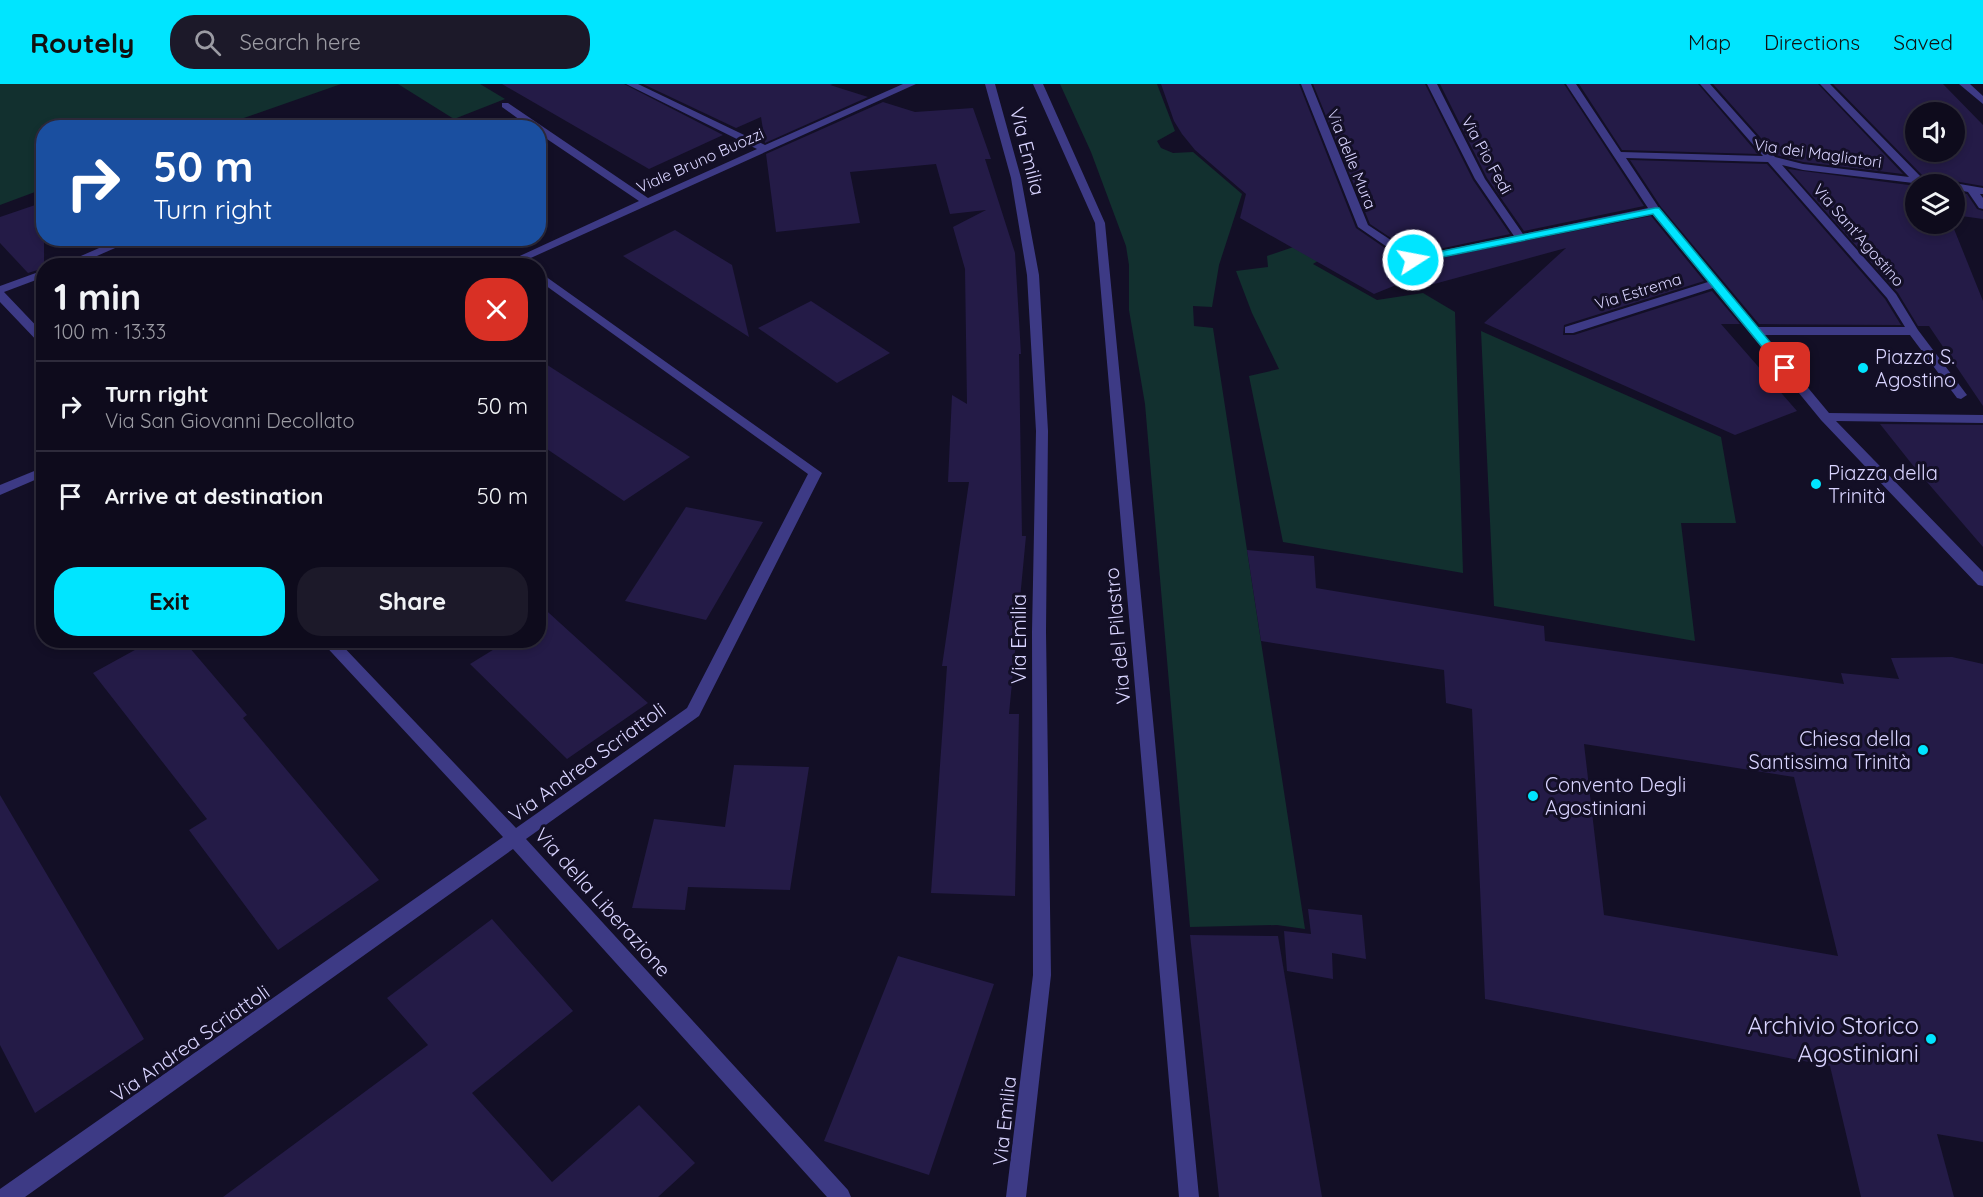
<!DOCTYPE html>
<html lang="en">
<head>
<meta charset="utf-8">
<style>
  body { margin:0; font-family:Quicksand,sans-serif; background:#1c1929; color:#f1f3f6; height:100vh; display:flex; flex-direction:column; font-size:22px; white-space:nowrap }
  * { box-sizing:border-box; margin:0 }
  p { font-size:20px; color:#9b9ba3 }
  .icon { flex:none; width:33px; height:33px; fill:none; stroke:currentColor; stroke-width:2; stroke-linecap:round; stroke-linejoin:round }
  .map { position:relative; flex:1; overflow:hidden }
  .panel { position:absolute; left:36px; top:174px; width:510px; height:390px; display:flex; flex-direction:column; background:#0e0b1c; border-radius:24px; box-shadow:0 3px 9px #0003,0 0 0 2px #2e2b3b }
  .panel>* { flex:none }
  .guide { position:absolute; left:36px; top:36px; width:510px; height:126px; border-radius:24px; box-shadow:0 3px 9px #0003,0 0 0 2px #2e2b3b; background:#1a4fa0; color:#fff; overflow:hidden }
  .fabs { position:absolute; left:1905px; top:18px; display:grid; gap:12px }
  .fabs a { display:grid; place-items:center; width:60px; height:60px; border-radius:50%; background:#0e0b1c; box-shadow:0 3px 9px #0003,0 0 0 2px #2e2b3b; font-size:30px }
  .pin { position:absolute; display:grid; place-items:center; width:51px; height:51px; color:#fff; margin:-26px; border-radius:12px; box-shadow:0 3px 9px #0006 }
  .me { position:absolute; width:66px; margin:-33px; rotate:79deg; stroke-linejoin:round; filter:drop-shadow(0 0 4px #0008) }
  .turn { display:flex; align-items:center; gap:21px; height:126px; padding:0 18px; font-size:27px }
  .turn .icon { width:78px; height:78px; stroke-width:2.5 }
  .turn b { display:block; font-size:42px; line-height:51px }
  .round { display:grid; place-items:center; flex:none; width:63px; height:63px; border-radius:24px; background:#1c1929 }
  .summary { display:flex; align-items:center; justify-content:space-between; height:102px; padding:0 18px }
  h1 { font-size:36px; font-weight:800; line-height:45px }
  .button { display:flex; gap:12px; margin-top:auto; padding:12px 18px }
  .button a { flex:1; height:69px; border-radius:24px; background:#00e5ff; color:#111; font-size:24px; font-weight:800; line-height:69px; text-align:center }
  .button a+a { background:#1c1929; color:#f1f3f6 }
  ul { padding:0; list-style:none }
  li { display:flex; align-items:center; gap:18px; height:90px; padding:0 18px; border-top:2px solid #2e2b3b }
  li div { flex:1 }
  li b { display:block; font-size:22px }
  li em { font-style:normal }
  header { display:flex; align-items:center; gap:36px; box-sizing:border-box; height:84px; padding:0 30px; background:#00e5ff; color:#111 }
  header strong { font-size:28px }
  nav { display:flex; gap:33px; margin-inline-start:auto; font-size:21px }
  .search { width:420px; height:54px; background:#1c1929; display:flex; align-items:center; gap:15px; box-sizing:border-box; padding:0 21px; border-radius:24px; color:#9b9ba3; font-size:22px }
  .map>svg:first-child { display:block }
  .green { fill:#12302f }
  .building { fill:#241b47; fill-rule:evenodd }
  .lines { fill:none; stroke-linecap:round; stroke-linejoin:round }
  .minor { fill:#3d3a85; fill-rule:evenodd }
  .route { fill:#00e5ff; stroke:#0095a6; stroke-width:1.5 }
  .poi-dot { fill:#00e5ff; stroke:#130f26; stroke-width:2 }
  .labels { text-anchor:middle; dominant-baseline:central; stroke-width:6; stroke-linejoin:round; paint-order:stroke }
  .far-street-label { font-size:16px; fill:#d9d4ff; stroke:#130f26 }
  .street-label { font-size:20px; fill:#d9d4ff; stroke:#130f26 }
  .poi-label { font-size:20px; fill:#d9d4ff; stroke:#130f26; text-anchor:start }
  .near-poi-label { font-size:24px; fill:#d9d4ff; stroke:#130f26; text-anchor:end }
</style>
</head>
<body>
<header>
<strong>Routely</strong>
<div class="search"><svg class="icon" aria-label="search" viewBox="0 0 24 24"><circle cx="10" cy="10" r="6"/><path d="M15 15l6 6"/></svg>Search here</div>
<nav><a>Map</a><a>Directions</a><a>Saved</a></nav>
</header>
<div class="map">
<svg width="1983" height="1113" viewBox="0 0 1983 1113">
  <rect width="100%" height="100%" fill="#130f26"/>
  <g class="green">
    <polygon points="0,0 341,0 218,43 44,44 43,105 0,121"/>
    <polygon points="398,0 480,0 505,15 454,35"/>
    <polygon points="1060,0 1157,0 1175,47 1157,57 1161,64 1173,69 1193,68 1242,110 1219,181 1212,223 1193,222 1194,242 1213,244 1305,845 1277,841 1190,843 1145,320 1129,226 1129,181 1126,162 1091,68"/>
    <polygon points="1323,153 1327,171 1313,180 1377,216 1423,209 1455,228 1463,489 1283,458 1249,292 1279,285 1252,229 1236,187 1268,183 1267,172"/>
    <polygon points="1481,247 1721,353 1736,439 1681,439 1695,557 1494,522"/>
  </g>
  <g class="building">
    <polygon points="502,0 624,0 723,51 649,85"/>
    <polygon points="643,0 833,0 830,1 868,13 765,59 761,33 736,44"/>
    <polygon points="1161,0 1299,0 1356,144 1408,180 1651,132 1704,197 1564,241 1563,251 1574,251 1712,207 1740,240 1721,240 1797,327 1735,351 1484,239 1566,164 1412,206 1401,199 1374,210 1240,134 1246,110 1195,66 1182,50 1174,37"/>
    <polygon points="1313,0 1425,0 1473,96 1510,150 1415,170 1370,140"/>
    <polygon points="1440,0 1564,0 1644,122 1524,147 1487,94"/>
    <polygon points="1579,0 1698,0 1758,70 1622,66"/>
    <polygon points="1713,0 1818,0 1903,90 1803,78 1776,71"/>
    <path d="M1833 0H1943L1983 41V102L1954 97 1949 98 1943 95 1923 92ZM1916 28H1954V68H1916Z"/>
    <polygon points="883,18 915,28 973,24 991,75 985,75 1015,169 1021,270 1019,270 1022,452 1026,452 1009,630 1019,630 1015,812 931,809 947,582 942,582 969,398 948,398 952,311 967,320 965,185 953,143 986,126 950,130 936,80 850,88 860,139 776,148 766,70"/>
    <polygon points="1630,76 1767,80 1885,215 1901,241 1759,240 1661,123"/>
    <polygon points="1788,85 1916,102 1916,140 1952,140 1983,217 1983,322 1929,242 1918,242 1898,209"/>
    <polygon points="1954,107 1967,110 1977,125 1983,127 1983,135 1954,131"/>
    <polygon points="44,118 44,184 28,189 0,159 0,133"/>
    <polygon points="675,146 732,181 749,253 623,172"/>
    <polygon points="811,217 890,269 837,299 758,244"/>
    <polygon points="538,275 690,373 624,417 538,359"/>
    <polygon points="1880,340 1983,341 1983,463 1915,384"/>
    <polygon points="686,423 763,438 706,536 625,517"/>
    <path d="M1247 466 1314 472 1316 504 1544 542 1545 557 1844 600 1841 589 1899 595 1891 574 1952 573 1983 580V1058L1937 1050 1954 1113H1861L1830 982 1485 915 1472 625 1446 619 1444 586 1261 557ZM1584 660 1794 693 1838 872 1604 831Z"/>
    <polygon points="538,519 648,619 567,675 470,580 509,556 538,556"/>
    <polygon points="153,556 183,556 247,631 243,634 379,796 278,866 189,746 207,735 93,589"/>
    <polygon points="734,681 809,683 790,806 688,803 685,826 632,824 654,735 725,743"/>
    <polygon points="0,711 144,955 35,1029 0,961"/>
    <polygon points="1308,825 1362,831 1366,875 1332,869 1333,895 1287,887 1284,847 1311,850"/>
    <polygon points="492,835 573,927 472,1009 552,1098 639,1021 695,1079 658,1113 223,1113 428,961 387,914"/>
    <polygon points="1190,851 1278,852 1322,1113 1219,1113"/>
    <polygon points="898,872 994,900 929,1091 824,1057"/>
  </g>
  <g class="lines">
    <g class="minor">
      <polygon points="626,0 638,0 765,61 903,0 916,0 513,182 498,182 639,117 538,49 538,44 531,44 502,23 502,19 508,19 648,114 757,65"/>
      <polygon points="985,0 995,0 1021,94 1039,191 1048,347 1046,548 1051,891 1026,1113 1006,1113 1033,891 1032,548 1036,347 1027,191 1011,94"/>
      <polygon points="1033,0 1043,0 1105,139 1199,1113 1179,1113 1095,139"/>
      <path d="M1301 0H1311L1368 141 1415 172 1514 152 1475 95 1427 0H1437L1485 95 1523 150 1648 124 1566 0H1576L1621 68 1763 72 1700 0H1710L1775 73 1803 80 1909 93 1820 0H1830L1922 94 1943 97 1948 100H1922L1803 86 1782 81 1896 210 1918 246 1967 311 1961 315 1957 314 1910 251H1764L1829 329 1983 331V339L1836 337 1983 488V502L1978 501 1821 336 1713 204 1573 249H1565V243L1708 198 1652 130 1409 178 1358 143ZM1626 74 1768 78 1887 214 1905 243H1758L1659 124Z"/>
      <polygon points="1959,0 1970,0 1983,12 1983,20"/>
      <polygon points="1954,99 1983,104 1983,110 1980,110 1983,114 1983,125 1979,124 1968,108 1954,105 1954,100 1950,100"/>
      <polygon points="122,154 138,154 74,182 58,182"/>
      <polygon points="44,186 44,193 4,208 44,250 44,260 40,260 0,218 0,202"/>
      <polygon points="538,187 822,389 699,632 526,755 848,1106 851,1113 827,1113 513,765 25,1113 0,1113 0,1105 503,753 320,556 337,556 516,744 687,624 808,390 538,196"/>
      <polygon points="44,383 44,392 0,411 0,401"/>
    </g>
  </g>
  <polygon class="route" points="1655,124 1659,124 1789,281 1789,286 1781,286 1653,130 1413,179 1408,176 1413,173"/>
  <g class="poi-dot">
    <circle cx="1863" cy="284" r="6"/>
    <circle cx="1816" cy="400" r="6"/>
    <circle cx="1923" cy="666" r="6"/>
    <circle cx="1533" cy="712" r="6"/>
    <circle cx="1931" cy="955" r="6"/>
  </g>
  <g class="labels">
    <g class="far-street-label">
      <text transform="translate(1818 69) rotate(8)">Via dei Magliatori</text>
      <text transform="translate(1487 71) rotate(61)">Via Pio Fedi</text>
      <text transform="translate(1352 75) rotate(68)">Via delle Mura</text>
      <text transform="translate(700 76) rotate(-24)">Viale Bruno Buozzi</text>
      <text transform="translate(1859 151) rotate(49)">Via Sant'Agostino</text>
      <text transform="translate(1638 207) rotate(-17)">Via Estrema</text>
    </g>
    <g class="street-label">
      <text transform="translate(1028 67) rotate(76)">Via Emilia</text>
      <text transform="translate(1117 552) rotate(-95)">Via del Pilastro</text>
      <text transform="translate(1018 555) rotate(-90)">Via Emilia</text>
      <text transform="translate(587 678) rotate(-36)">Via Andrea Scriattoli</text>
      <text transform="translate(603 818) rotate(48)">Via della Liberazione</text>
      <text transform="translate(190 959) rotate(-35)">Via Andrea Scriattoli</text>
      <text transform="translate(1004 1037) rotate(-84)">Via Emilia</text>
    </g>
    <g class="poi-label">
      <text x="1875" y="272">Piazza S.<tspan x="1875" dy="23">Agostino</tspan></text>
      <text x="1828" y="388">Piazza della<tspan x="1828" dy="23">Trinità</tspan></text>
      <text x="1911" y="654" text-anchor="end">Chiesa della<tspan x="1911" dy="23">Santissima Trinità</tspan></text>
      <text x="1545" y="700">Convento Degli<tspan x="1545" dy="23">Agostiniani</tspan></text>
    </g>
    <g class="near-poi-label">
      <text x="1919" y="941">Archivio Storico<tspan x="1919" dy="28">Agostiniani</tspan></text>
    </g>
  </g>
</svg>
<div class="fabs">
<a><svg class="icon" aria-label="sound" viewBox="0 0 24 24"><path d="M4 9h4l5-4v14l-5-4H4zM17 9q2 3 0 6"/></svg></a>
<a><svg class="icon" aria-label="layers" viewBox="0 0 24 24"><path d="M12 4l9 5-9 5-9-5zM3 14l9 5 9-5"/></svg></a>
</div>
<div class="pin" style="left:1785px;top:284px;background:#d93025"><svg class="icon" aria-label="arrive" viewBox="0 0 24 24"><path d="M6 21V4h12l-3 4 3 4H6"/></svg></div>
<svg class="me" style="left:1413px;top:176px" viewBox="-20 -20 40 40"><circle r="17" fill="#00e5ff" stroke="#fff" stroke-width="3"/><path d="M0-11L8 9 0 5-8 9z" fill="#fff"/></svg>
<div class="guide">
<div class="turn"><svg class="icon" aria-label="right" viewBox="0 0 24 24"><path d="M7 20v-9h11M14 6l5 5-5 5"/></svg><div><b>50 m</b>Turn right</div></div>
</div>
<section class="panel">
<div class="summary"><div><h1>1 min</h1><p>100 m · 13:33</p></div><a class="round" style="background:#d93025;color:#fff"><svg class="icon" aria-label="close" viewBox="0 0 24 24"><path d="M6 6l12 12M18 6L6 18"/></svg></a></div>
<ul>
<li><svg class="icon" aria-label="right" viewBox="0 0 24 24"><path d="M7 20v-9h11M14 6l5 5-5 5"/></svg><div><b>Turn right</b><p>Via San Giovanni Decollato</p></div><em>50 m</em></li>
<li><svg class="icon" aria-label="arrive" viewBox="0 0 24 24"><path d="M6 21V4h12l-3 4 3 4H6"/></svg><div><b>Arrive at destination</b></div><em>50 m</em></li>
</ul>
<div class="button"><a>Exit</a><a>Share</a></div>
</section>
</div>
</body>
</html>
